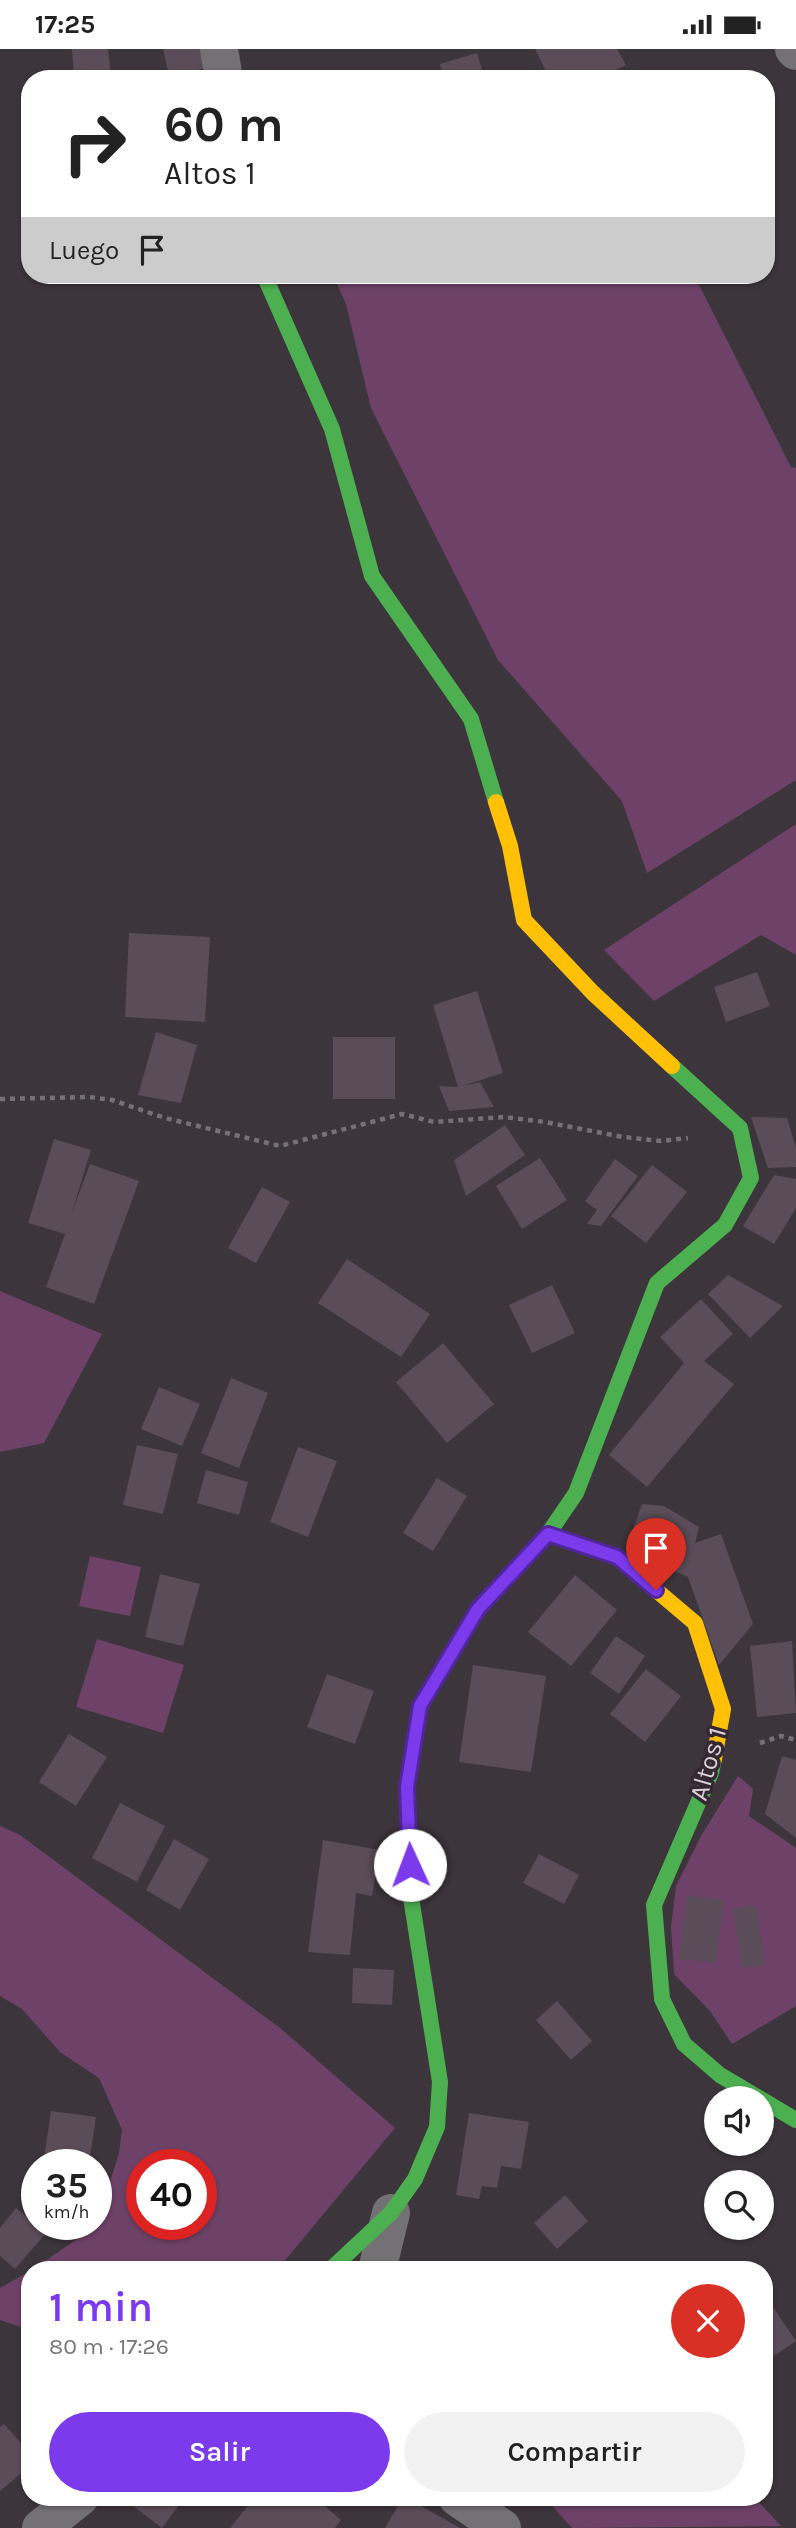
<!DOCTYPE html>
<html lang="es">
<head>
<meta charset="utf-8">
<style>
  body { margin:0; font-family:Karla,sans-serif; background:#f2f2f2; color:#222; height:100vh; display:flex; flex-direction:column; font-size:26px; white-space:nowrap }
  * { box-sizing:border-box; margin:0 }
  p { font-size:23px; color:#767676 }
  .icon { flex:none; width:38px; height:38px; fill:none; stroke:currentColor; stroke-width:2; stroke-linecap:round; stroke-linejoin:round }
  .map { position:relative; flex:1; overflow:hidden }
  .panel { position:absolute; left:21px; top:2212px; width:752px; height:245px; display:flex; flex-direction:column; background:#fff; border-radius:28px; box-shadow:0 2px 5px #0004 }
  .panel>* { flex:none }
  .banner { position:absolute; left:21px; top:21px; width:754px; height:214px; border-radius:28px; box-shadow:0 2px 5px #0004; background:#fff; color:#222; overflow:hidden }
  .controls { position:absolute; left:704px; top:2037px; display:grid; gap:14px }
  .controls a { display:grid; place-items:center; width:70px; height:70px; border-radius:50%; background:#fff; box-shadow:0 2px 5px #0004; font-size:35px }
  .speed { position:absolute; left:21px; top:2100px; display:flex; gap:14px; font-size:35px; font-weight:700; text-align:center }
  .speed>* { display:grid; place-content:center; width:91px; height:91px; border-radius:50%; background:#fff; box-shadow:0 2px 5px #0004; line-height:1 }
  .speed small { font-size:18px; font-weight:400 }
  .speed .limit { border:10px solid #d22; background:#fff; color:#111 }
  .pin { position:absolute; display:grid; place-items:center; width:60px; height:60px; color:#fff; margin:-72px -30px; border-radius:50% 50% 50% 0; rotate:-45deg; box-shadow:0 0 7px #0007 }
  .pin .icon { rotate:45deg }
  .me { position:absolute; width:77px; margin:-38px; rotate:358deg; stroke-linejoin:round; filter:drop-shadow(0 0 5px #0008) }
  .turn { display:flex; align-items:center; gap:24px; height:147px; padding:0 28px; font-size:32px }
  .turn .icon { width:91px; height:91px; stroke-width:2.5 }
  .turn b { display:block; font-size:49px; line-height:60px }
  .then { display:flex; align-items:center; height:66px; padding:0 28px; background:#0003; gap:14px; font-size:26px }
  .round { display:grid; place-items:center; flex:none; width:74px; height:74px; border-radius:37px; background:#f2f2f2 }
  .head { display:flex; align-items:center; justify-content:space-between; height:119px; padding:0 28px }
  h1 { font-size:42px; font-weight:600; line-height:52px; color:#7c3aed }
  .cta { display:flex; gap:14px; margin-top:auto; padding:14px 28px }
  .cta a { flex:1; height:80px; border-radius:42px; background:#7c3aed; color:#fff; font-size:28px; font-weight:600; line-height:80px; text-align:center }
  .cta a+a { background:#f2f2f2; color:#222 }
  .status { display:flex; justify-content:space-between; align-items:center; height:49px; padding:0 35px; background:#fff; direction:ltr }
  .status svg { height:19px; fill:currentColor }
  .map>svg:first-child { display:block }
  .green { fill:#6e4268; fill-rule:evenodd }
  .building { fill:#5a4c58 }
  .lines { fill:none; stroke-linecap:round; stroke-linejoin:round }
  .path { stroke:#757275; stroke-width:4.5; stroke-dasharray:5 5; stroke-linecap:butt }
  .street { stroke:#747174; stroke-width:38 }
  .fast { stroke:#4caf50; stroke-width:16 }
  .slow { stroke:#ffc107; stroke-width:16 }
  .route-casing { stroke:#51269a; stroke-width:18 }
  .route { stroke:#7c3aed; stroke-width:12 }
  .labels { text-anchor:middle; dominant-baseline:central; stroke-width:7; stroke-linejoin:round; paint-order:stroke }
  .street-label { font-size:26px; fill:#dbd2d9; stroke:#352832 }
</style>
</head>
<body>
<div class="status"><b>17:25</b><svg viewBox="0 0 49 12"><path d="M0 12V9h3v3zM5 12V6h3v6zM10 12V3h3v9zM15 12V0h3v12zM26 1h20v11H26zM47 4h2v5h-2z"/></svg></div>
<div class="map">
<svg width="796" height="2479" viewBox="0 0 796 2479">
  <rect width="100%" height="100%" fill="#3c353b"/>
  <g class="green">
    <polygon points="333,226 694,226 791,418 796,419 796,731 647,824 622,752 498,611 371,359 346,255"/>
    <polygon points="796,775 796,906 761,886 654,952 604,901"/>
    <polygon points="0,1242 102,1285 44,1394 0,1403"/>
    <polygon points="90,1507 141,1518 130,1567 79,1557"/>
    <polygon points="97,1590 184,1616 163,1684 76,1658"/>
    <polygon points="738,1727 753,1740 749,1767 796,1799 796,1957 732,1995 710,1962 674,1925 671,1878 676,1837 701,1787"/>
    <path d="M0 1777 20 1786 280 1979 395 2079 277 2221H32L96 2177 119 2104 122 2081 99 2029 60 2003 22 1960 0 1947ZM142 2116H201V2175H142Z"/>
    <polygon points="30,2222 30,2281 0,2271 0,2239"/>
    <polygon points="544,2448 754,2448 781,2477 572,2479"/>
  </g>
  <g class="building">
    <polygon points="72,0 108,0 111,30 74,30"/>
    <polygon points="163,0 208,0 212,18 169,27"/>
    <polygon points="535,0 617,0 626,16 597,30 550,30"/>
    <polygon points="477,4 485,30 444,30 440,15"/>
    <polygon points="129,884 210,888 205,973 125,968"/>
    <polygon points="757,923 770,957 726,973 714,938"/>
    <polygon points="477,942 503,1024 462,1037 480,1033 494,1058 449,1062 439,1037 458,1038 433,956"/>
    <polygon points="156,983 197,996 181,1054 138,1046"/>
    <rect x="333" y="988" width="62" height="62"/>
    <polygon points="751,1068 787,1069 796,1099 796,1118 768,1119"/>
    <polygon points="505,1076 525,1106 466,1147 454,1111"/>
    <polygon points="54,1090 91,1101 72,1163 90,1115 139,1132 94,1255 46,1238 65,1185 28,1174"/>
    <polygon points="540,1109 567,1151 522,1180 496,1137"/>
    <polygon points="615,1110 638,1127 601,1177 587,1175 597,1161 585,1152"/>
    <polygon points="652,1116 687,1143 646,1194 611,1167"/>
    <polygon points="774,1126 796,1130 796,1159 774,1195 743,1177"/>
    <polygon points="262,1138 290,1153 256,1214 228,1199"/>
    <polygon points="347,1210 430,1265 401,1308 318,1254"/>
    <polygon points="728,1226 783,1257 750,1289 708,1245"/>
    <polygon points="552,1236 575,1284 532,1304 509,1256"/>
    <polygon points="701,1250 733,1285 704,1312 734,1335 647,1438 609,1406 684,1314 660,1288"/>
    <polygon points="443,1294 494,1355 447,1394 396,1333"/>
    <polygon points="231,1329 268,1344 239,1419 201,1404"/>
    <polygon points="159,1338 200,1355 182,1397 141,1380"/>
    <polygon points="137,1396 178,1405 163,1465 123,1456"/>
    <polygon points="298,1398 337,1412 308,1488 270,1473"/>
    <polygon points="206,1421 248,1433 239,1466 197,1454"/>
    <polygon points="437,1429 467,1447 433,1502 403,1484"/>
    <polygon points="642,1455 664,1457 699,1478 695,1494 721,1485 753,1575 719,1616 688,1528 643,1509 628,1494"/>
    <polygon points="160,1525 200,1535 183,1597 145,1588"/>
    <polygon points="575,1526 617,1561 571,1617 528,1583"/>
    <polygon points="616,1587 645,1607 619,1645 590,1624"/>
    <polygon points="792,1592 796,1664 757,1668 750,1597"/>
    <polygon points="473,1616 546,1627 531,1723 459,1713"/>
    <polygon points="646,1620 681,1647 645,1693 610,1665"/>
    <polygon points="327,1625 374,1642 355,1695 307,1678"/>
    <polygon points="69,1685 107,1708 76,1757 39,1733"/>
    <polygon points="782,1707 796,1711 796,1789 765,1765"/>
    <polygon points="120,1754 165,1777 137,1833 92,1809"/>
    <polygon points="174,1790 209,1810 180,1861 146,1841"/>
    <polygon points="323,1791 380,1801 372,1847 356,1844 350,1906 308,1903"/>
    <polygon points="539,1805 579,1826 564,1855 523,1834"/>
    <polygon points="687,1846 724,1851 716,1914 679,1910"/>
    <polygon points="756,1856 765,1916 742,1919 733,1859"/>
    <polygon points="353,1919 394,1921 392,1956 352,1954"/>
    <polygon points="557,1952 592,1992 571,2011 536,1971"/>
    <polygon points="51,2062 96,2068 89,2116 43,2116"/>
    <polygon points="469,2064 529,2073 521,2120 501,2117 497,2139 482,2137 479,2150 456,2146"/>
    <polygon points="565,2146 588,2172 557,2200 534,2174"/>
    <polygon points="16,2159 46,2184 15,2220 0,2207 0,2179"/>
    <polygon points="768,2251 796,2292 765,2313 765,2253"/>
    <polygon points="4,2375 30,2404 30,2417 0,2442 0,2378"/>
    <polygon points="127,2448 185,2448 162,2479 125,2451"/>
    <polygon points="255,2448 332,2448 325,2457 341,2471 335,2479 230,2479"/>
    <polygon points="403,2448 405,2448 460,2479 385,2479"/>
  </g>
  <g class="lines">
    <g class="path">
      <polyline points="0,1050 89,1048 112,1051 165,1069 280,1097 402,1065 434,1073 504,1068 545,1073 623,1088 661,1092 688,1089"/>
      <polyline points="760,1694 781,1687 796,1691"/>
    </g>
    <g class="street">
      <polyline points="219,0 224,30"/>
      <polyline points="794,0 796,2"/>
      <polyline points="377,2221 391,2164"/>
      <polyline points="457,2448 502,2479"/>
      <polyline points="41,2479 80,2448"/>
    </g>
    <g class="fast">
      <polyline points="264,226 332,380 372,527 471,670 496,753"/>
      <polyline points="548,1485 576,1444 657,1234 725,1176 751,1129 740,1079 672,1017"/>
      <polyline points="714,1710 711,1724 654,1856 662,1950 684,1995 720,2026 796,2071"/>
      <polyline points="330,2221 391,2164 415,2130 437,2078 440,2033 410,1842 407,1738 420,1657 455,1598"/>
    </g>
    <g class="slow">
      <polyline points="496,753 510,797 524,871 593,944 672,1017"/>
      <polyline points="455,1598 478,1560 548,1485 617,1508 695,1574 723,1660 714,1710"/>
    </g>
  </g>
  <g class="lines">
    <defs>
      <polyline id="route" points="410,1816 407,1738 420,1657 478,1560 548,1485 617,1508 656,1541"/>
    </defs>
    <use href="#route" class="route-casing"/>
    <use href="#route" class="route"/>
  </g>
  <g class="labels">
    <g class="street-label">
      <text transform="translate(708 1715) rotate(-74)">Altos 1</text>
    </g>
  </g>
</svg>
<div class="controls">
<a><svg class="icon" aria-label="sound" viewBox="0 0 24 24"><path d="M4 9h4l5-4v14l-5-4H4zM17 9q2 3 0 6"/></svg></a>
<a><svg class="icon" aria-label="search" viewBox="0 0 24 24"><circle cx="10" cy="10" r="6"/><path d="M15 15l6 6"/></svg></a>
</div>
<div class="speed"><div>35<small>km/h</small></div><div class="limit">40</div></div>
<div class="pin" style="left:656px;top:1541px;background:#d93025"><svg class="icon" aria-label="arrive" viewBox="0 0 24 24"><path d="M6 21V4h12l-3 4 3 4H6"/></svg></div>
<svg class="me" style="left:410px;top:1816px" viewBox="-20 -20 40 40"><circle r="19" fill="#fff"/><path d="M0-13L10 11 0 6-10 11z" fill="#7c3aed"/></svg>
<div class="banner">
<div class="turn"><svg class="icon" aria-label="right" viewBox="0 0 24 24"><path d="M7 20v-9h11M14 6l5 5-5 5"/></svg><div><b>60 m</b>Altos 1</div></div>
<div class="then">Luego<svg class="icon" aria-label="arrive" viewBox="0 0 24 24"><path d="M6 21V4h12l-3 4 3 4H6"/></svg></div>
</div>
<section class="panel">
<div class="head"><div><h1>1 min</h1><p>80 m · 17:26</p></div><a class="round" style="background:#d93025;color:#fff"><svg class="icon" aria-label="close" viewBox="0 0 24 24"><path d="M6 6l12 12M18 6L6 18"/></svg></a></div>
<div class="cta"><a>Salir</a><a>Compartir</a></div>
</section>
</div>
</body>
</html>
